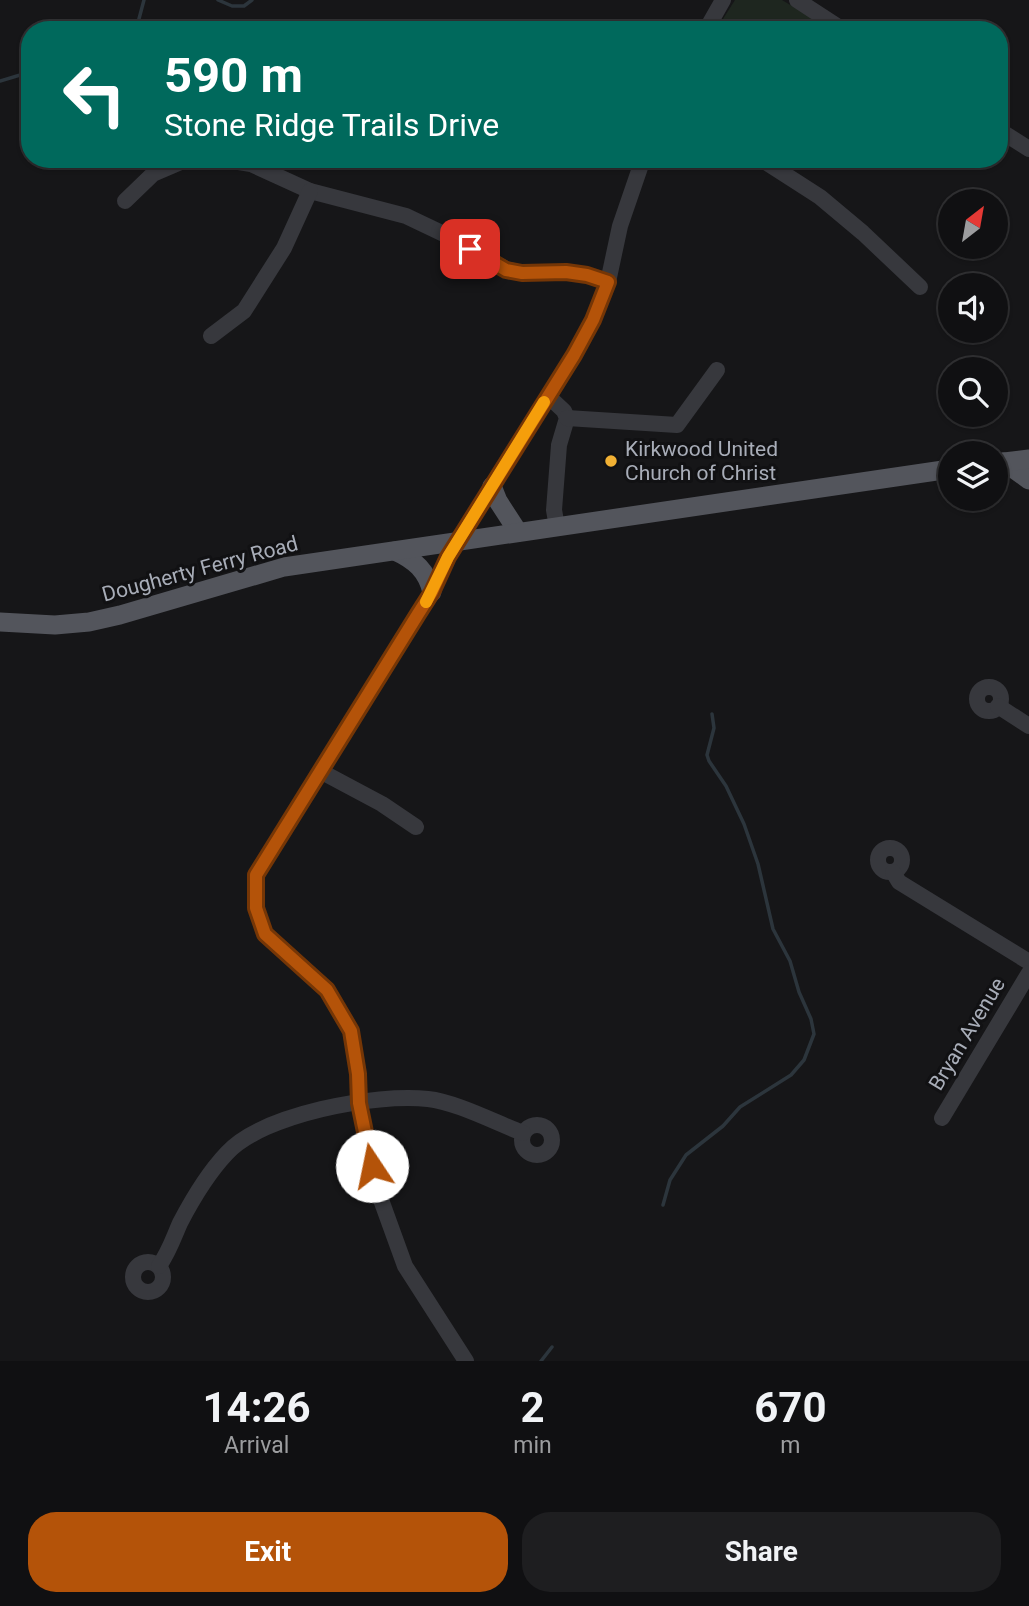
<!DOCTYPE html>
<html lang="en">
<head>
<meta charset="utf-8">
<style>
  body { margin:0; font-family:Roboto,sans-serif; background:#1e1e20; color:#f1f3f6; height:100vh; display:flex; flex-direction:column; font-size:26px; white-space:nowrap }
  * { box-sizing:border-box; margin:0 }
  p { font-size:23px; color:#9c9d9f }
  .icon { flex:none; width:38px; height:38px; fill:none; stroke:currentColor; stroke-width:2; stroke-linecap:round; stroke-linejoin:round }
  .map { position:relative; height:1361px; overflow:hidden }
  .details { display:flex; flex-direction:column; background:#101012; flex:1 }
  .details>* { flex:none }
  .hud { position:absolute; left:21px; top:21px; width:987px; height:147px; border-radius:28px; box-shadow:0 2px 5px #0004,0 0 0 2px #303032; background:#00695c; color:#fff; overflow:hidden }
  .needle { width:46px; rotate:31deg }
  .fabs { position:absolute; left:938px; top:189px; display:grid; gap:14px }
  .fabs a { display:grid; place-items:center; width:70px; height:70px; border-radius:50%; background:#101012; box-shadow:0 2px 5px #0004,0 0 0 2px #303032; font-size:35px }
  .pin { position:absolute; display:grid; place-items:center; width:60px; height:60px; color:#fff; margin:-30px; border-radius:14px; box-shadow:0 4px 10px #0006 }
  .me { position:absolute; width:77px; margin:-38px; rotate:349deg; stroke-linejoin:round; filter:drop-shadow(0 0 5px #0008) }
  .turn { display:flex; align-items:center; gap:24px; height:147px; padding:0 28px; font-size:32px }
  .turn .icon { width:91px; height:91px; stroke-width:2.5 }
  .turn b { display:block; font-size:49px; line-height:60px }
  .eta { display:flex; justify-content:space-evenly; align-items:center; height:119px; text-align:center }
  .eta b { font-size:42px; font-weight:700; line-height:49px }
  .action { display:flex; gap:14px; margin-top:auto; padding:14px 28px }
  .action a { flex:1; height:80px; border-radius:28px; background:#b45309; color:#fff; font-size:28px; font-weight:700; line-height:80px; text-align:center }
  .action a+a { background:#1e1e20; color:#f1f3f6 }
  .map>svg:first-child { display:block }
  .green { fill:#1e261f }
  .lines { fill:none; stroke-linecap:round; stroke-linejoin:round }
  .stream { stroke:#2c353c; stroke-width:3.5 }
  .minor { stroke:#37383d; stroke-width:16 }
  .major { stroke:#53555c; stroke-width:19 }
  .route-casing { stroke:#753606; stroke-width:18 }
  .route { stroke:#b45309; stroke-width:12 }
  .slow { stroke:#f59e0b; stroke-width:12 }
  .poi-dot { fill:#f2b134; stroke:#111113; stroke-width:2.5 }
  .labels { text-anchor:middle; dominant-baseline:central; stroke-width:6; stroke-linejoin:round; paint-order:stroke }
  .poi-label { font-size:21px; fill:#a8adb8; stroke:#111113; text-anchor:start }
  .street-label { font-size:21px; fill:#a8adb8; stroke:#111113 }
</style>
</head>
<body>
<div class="map">
<svg width="1029" height="1361" viewBox="0 0 1029 1361">
  <rect width="100%" height="100%" fill="#161618"/>
  <polygon class="green" points="735,0 782,0 832,30 716,30"/>
  <g class="lines">
    <g class="stream">
      <polyline points="218,0 232,6 244,6 252,0"/>
      <polyline points="136,30 144,0"/>
      <polyline points="0,81 30,72"/>
      <polyline points="663,1205 670,1180 686,1155 723,1126 740,1107 791,1075 804,1060 814,1034 811,1019 799,992 790,961 773,929 758,864 744,824 726,786 709,761 707,755 714,728 712,714"/>
      <polyline points="541,1361 552,1347"/>
    </g>
    <g class="minor">
      <polyline points="797,0 843,30"/>
      <polyline points="706,30 723,0"/>
      <polyline points="999,130 1029,149"/>
      <polyline points="220,159 251,164 310,191 406,216 448,236 506,269 522,273 566,272 587,275 608,282"/>
      <polyline points="761,159 820,197 863,233 920,287"/>
      <polyline points="125,201 153,174 188,159"/>
      <polyline points="211,336 244,311 284,248 310,191"/>
      <polyline points="548,396 564,411 567,418 559,445 554,510 557,527"/>
      <polyline points="567,418 677,425 717,370"/>
      <circle cx="989" cy="699" r="12"/>
      <polyline points="998,706 1029,726"/>
      <polyline points="322,772 382,804 416,827"/>
      <circle cx="890" cy="860" r="12"/>
      <polyline points="893,872 899,882 1029,962"/>
      <polyline points="942,1118 1029,973"/>
      <circle cx="537" cy="1140" r="15"/>
      <circle cx="148" cy="1277" r="15"/>
      <path d="M159 1266C169 1252 173 1239 180 1223 193 1198 208 1173 227 1153 263 1114 376 1093 428 1099 456 1102 496 1123 523 1133"/>
      <polyline points="466,1361 405,1266 376,1186 359,1103 358,1074 351,1031 327,990 265,934 256,907 256,875 432,592 448,557 574,355 593,320 608,282 620,226 643,159"/>
    </g>
    <g class="major">
      <polyline points="1004,462 1029,480"/>
      <polyline points="996,463 1029,459"/>
      <polyline points="492,486 498,501 518,532"/>
      <path d="M395 551C415 560 427 571 432 592"/>
      <polyline points="0,622 55,625 89,622 120,615 284,567 950,469"/>
    </g>
  </g>
  <g class="lines">
    <defs>
      <polyline id="route" points="372,1166 359,1103 358,1074 351,1031 327,990 265,934 256,908 256,875 418,614 432,592 448,557 574,355 593,320 608,282 587,275 566,272 522,273 506,270 470,249"/>
    </defs>
    <use href="#route" class="route-casing"/>
    <use href="#route" class="route"/>
    <polyline class="slow" points="426,602 448,557 544,402"/>
  </g>
  <circle class="poi-dot" cx="611" cy="461" r="7"/>
  <g class="labels">
    <g class="poi-label">
      <text x="625" y="449">Kirkwood United<tspan x="625" dy="24">Church of Christ</tspan></text>
    </g>
    <g class="street-label">
      <text transform="translate(200 569) rotate(-15)">Dougherty Ferry Road</text>
      <text transform="translate(967 1034) rotate(-59)">Bryan Avenue</text>
    </g>
  </g>
</svg>
<div class="fabs">
<a><svg class="needle" viewBox="-14 -14 28 28"><path d="M0-13l5 13h-10z" fill="#e53935"/><path d="M0 13l5-13h-10z" fill="#9c9d9f"/></svg></a>
<a><svg class="icon" aria-label="sound" viewBox="0 0 24 24"><path d="M4 9h4l5-4v14l-5-4H4zM17 9q2 3 0 6"/></svg></a>
<a><svg class="icon" aria-label="search" viewBox="0 0 24 24"><circle cx="10" cy="10" r="6"/><path d="M15 15l6 6"/></svg></a>
<a><svg class="icon" aria-label="layers" viewBox="0 0 24 24"><path d="M12 4l9 5-9 5-9-5zM3 14l9 5 9-5"/></svg></a>
</div>
<div class="pin" style="left:470px;top:249px;background:#d93025"><svg class="icon" aria-label="arrive" viewBox="0 0 24 24"><path d="M6 21V4h12l-3 4 3 4H6"/></svg></div>
<svg class="me" style="left:372px;top:1166px" viewBox="-20 -20 40 40"><circle r="19" fill="#fff"/><path d="M0-13L10 11 0 6-10 11z" fill="#b45309"/></svg>
<div class="hud">
<div class="turn"><svg class="icon" aria-label="left" viewBox="0 0 24 24"><path d="M17 20v-9H6M10 6l-5 5 5 5"/></svg><div><b>590 m</b>Stone Ridge Trails Drive</div></div>
</div>
</div>
<section class="details">
<div class="eta">
<div><b>14:26</b><p>Arrival</p></div>
<div><b>2</b><p>min</p></div>
<div><b>670</b><p>m</p></div>
</div>
<div class="action"><a>Exit</a><a>Share</a></div>
</section>
</body>
</html>
